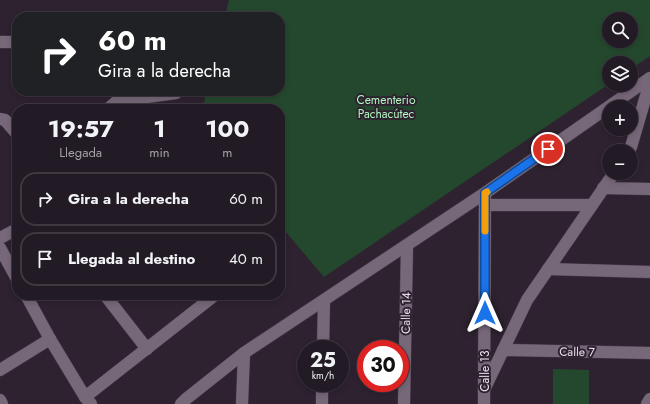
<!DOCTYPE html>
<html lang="es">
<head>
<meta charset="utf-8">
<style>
  body { margin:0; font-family:Jost,sans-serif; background:#2a232c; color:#f1f3f6; height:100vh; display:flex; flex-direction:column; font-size:15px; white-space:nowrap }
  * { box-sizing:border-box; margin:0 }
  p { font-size:13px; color:#a2a1a6 }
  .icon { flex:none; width:22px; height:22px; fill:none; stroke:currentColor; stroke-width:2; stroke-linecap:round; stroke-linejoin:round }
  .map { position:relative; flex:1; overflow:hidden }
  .drawer { position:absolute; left:12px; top:104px; width:273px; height:196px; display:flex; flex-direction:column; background:#221a24; border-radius:16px; box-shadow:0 2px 6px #0003,0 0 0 1px #3f3841 }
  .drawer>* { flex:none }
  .top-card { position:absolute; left:12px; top:12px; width:273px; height:84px; border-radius:16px; box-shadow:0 2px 6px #0003,0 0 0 1px #3f3841; background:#202124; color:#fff; overflow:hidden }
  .fabs { position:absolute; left:602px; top:12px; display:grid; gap:8px }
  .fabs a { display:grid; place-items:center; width:36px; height:36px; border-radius:50%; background:#221a24; box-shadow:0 2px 6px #0003,0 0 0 1px #3f3841; font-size:20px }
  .speed { position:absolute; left:297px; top:340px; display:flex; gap:8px; font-size:20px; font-weight:700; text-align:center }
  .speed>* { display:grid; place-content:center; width:52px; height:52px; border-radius:50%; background:#221a24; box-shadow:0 2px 6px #0003,0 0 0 1px #3f3841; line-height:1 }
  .speed small { font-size:10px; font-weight:400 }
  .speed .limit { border:6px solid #d22; background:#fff; color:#111 }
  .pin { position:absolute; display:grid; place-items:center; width:34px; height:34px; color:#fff; margin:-17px; border:2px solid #fff; border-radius:50%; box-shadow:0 1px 4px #0007 }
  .me { position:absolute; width:44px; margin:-22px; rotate:0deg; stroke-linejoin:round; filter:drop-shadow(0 0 3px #0008) }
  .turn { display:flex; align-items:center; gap:14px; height:84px; padding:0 20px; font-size:18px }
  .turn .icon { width:52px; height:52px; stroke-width:2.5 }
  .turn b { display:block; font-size:28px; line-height:34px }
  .eta { display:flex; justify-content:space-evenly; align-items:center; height:68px; text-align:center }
  .eta b { font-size:24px; font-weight:700; line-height:28px }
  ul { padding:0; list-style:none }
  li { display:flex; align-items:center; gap:12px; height:54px; margin:0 8px 6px; padding:0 12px; border:2px solid #3f3841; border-radius:16px }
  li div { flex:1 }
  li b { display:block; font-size:15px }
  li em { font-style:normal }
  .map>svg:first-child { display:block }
  .green { fill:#24482d; fill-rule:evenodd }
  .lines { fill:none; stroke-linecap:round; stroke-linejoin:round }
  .street-casing { stroke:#493f4b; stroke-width:13 }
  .street { stroke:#776879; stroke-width:12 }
  .route-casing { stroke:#114b97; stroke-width:10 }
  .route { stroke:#1a73e8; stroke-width:7 }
  .slow { stroke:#f59e0b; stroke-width:7 }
  .labels { text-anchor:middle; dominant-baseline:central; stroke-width:4; stroke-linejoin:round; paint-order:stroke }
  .park-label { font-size:12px; fill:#b1f5bf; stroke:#2e2230 }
  .street-label { font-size:12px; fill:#ece3ed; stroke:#2e2230 }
</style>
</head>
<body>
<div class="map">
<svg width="650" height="404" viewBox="0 0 650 404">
  <rect width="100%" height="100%" fill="#2e2230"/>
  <g class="green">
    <path d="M229 0H650V56L631 69V63H609V84L324 277 280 225V109H202L207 91H280V17H225ZM609 19H631V41H609Z"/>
    <polygon points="553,369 589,370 589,404 553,404"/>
  </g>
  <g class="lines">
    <defs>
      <g id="street">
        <polyline points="0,42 17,42"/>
        <polyline points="108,109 117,101 176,93"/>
        <polyline points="0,119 5,120 17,134"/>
        <polyline points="629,151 631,147 650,82"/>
        <polyline points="603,188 650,189"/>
        <polyline points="485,205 592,205"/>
        <polyline points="0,238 17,229"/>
        <polyline points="0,248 17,279"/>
        <polyline points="548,269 650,272"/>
        <polyline points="26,295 50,339 85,397 91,404"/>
        <polyline points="105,295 147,349"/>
        <polyline points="323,349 324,301"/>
        <polyline points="503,350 650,353"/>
        <polyline points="0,370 50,339"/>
        <polyline points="484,390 527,300 614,173"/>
        <polyline points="85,397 215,295"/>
        <polyline points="0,400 2,404"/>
        <polyline points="181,404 186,399 244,353 485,193 650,78"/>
        <polyline points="242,404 244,353"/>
        <polyline points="322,404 322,383"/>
        <polyline points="404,404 407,246"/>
        <polyline points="484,404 485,193"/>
        <polyline points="647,404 650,399"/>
      </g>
    </defs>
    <use href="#street" class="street-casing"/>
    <use href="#street" class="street"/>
  </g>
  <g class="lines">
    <defs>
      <polyline id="route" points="485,313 485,193 548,149"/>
    </defs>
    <use href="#route" class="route-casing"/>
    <use href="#route" class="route"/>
    <polyline class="slow" points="485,231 485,193 487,192"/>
  </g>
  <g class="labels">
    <g class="park-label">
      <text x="386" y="100">Cementerio<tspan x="386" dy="14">Pachacútec</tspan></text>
    </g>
    <g class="street-label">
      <text transform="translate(406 313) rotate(-89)">Calle 14</text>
      <text transform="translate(577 352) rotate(1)">Calle 7</text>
      <text transform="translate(485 371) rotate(-90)">Calle 13</text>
    </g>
  </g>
</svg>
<div class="fabs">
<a><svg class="icon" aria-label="search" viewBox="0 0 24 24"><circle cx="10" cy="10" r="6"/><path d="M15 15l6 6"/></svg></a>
<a><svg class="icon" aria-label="layers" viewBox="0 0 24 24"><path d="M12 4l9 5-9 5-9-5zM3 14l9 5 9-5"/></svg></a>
<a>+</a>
<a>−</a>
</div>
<div class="speed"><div>25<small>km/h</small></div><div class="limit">30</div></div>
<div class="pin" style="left:548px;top:149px;background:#d93025"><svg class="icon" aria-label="arrive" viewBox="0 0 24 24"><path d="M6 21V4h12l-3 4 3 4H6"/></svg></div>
<svg class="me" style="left:485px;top:313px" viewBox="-20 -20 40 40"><path d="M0-17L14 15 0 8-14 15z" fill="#1a73e8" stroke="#fff" stroke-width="4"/></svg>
<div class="top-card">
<div class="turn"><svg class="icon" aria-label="right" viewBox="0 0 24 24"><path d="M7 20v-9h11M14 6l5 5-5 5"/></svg><div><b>60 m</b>Gira a la derecha</div></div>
</div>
<section class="drawer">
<div class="eta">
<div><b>19:57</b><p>Llegada</p></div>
<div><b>1</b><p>min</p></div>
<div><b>100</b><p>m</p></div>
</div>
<ul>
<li><svg class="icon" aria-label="right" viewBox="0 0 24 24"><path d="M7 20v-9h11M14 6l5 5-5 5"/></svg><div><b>Gira a la derecha</b></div><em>60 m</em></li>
<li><svg class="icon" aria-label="arrive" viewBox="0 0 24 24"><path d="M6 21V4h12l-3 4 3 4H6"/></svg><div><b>Llegada al destino</b></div><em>40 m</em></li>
</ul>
</section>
</div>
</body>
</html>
